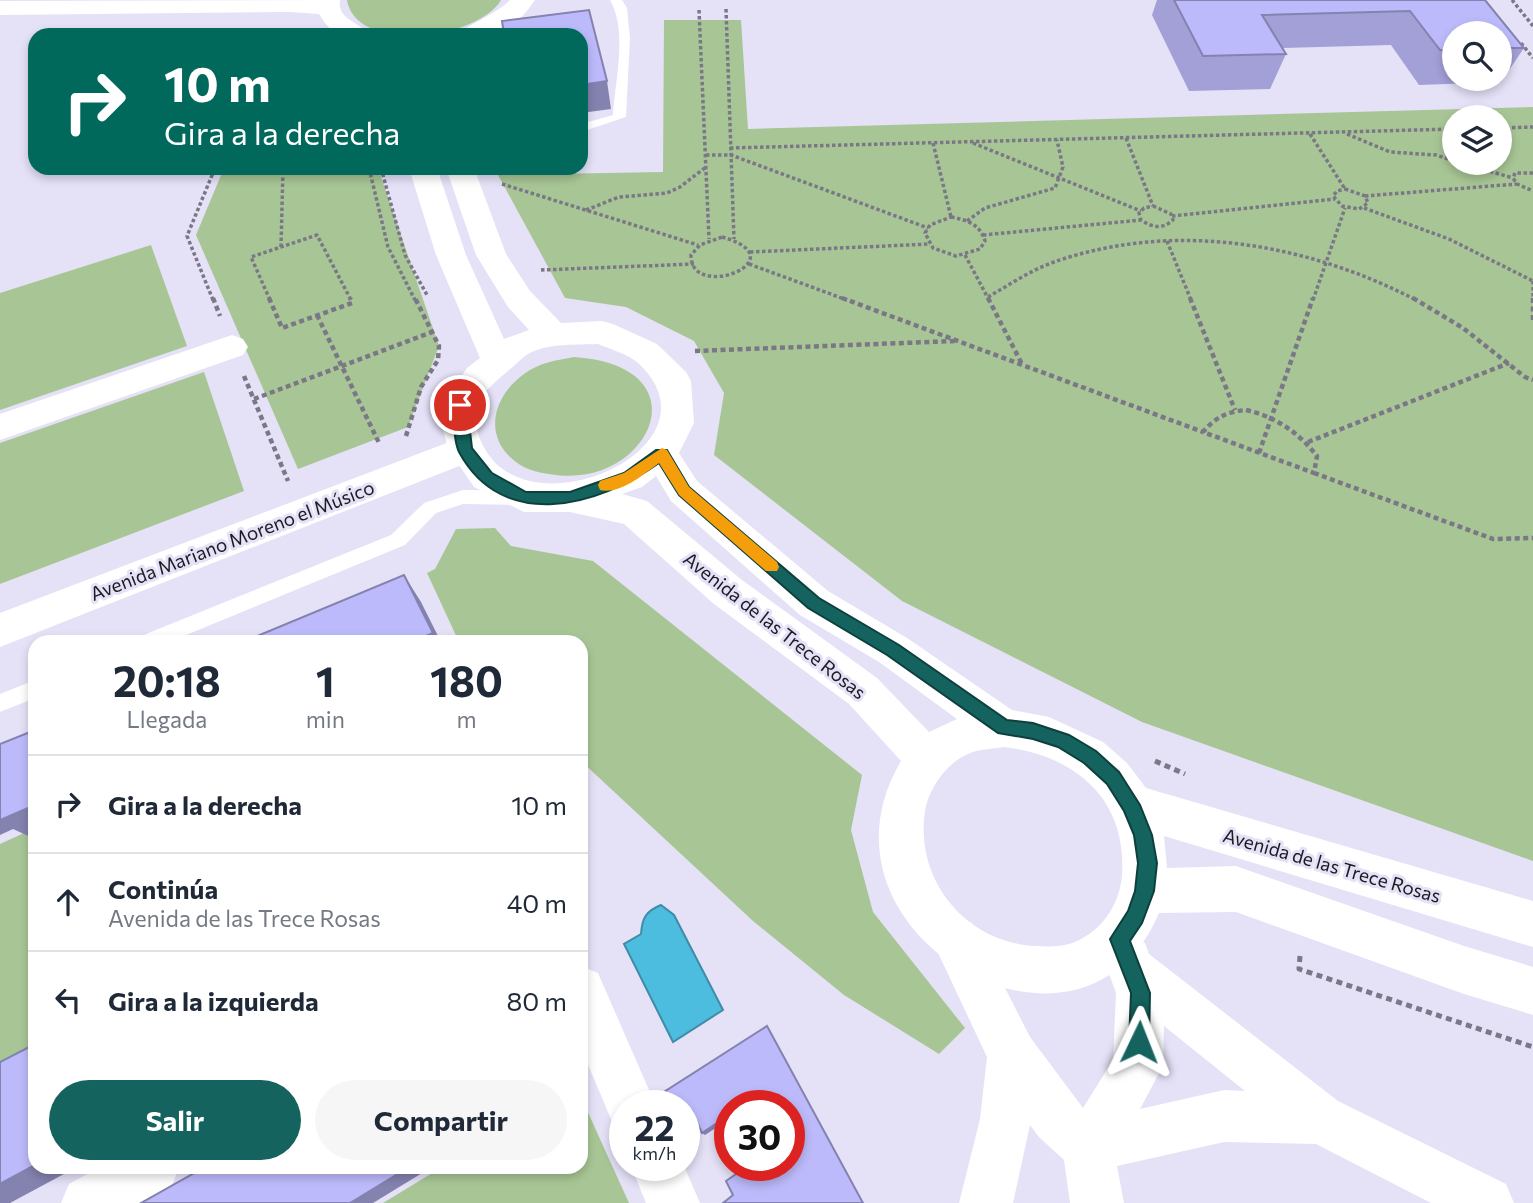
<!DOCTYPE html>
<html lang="es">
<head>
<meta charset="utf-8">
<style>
  body { margin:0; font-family:Commissioner,sans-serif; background:#f6f6f7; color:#1f2937; height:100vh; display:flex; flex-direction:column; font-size:26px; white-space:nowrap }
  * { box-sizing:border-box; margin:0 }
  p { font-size:23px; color:#747a83 }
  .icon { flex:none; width:38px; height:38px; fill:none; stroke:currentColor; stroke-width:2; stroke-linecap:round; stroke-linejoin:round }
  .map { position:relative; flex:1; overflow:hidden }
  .panel { position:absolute; left:28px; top:635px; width:560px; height:539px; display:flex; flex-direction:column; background:#fff; border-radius:21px; box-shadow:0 4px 10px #0003 }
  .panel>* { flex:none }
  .guide { position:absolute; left:28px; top:28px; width:560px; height:147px; border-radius:21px; box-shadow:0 4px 10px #0003; background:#00695c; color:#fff; overflow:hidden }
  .tools { position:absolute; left:1442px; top:21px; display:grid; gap:14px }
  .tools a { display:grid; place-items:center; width:70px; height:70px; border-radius:50%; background:#fff; box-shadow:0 4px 10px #0003; font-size:35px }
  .speed { position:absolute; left:609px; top:1090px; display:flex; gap:14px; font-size:35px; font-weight:700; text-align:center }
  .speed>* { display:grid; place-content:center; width:91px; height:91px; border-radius:50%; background:#fff; box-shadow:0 4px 10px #0003; line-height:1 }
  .speed small { font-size:18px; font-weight:400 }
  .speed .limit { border:10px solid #d22; background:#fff; color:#111 }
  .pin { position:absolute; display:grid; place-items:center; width:60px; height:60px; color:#fff; margin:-30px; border:4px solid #fff; border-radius:50%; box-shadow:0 2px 7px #0007 }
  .me { position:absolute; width:77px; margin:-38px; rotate:2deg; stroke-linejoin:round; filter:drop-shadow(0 0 5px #0008) }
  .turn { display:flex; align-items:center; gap:24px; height:147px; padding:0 21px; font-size:32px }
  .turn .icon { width:91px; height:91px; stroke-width:2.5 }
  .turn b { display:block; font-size:49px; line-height:60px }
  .eta { display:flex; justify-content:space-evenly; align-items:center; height:119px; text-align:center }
  .eta b { font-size:42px; font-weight:700; line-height:49px }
  .cta { display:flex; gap:14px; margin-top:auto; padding:14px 21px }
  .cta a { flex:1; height:80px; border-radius:42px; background:#14635e; color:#fff; font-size:28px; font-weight:700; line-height:80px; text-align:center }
  .cta a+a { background:#f6f6f7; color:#1f2937 }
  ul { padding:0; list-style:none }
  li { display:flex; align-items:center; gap:21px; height:98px; padding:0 21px; border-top:2px solid #e0e1e3 }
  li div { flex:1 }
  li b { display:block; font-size:26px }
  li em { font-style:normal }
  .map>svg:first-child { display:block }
  .green { fill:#a8c695; fill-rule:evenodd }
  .water { fill:#4cbcdf; stroke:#3e8ca6; stroke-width:2 }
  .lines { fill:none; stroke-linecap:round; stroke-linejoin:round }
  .path-far2 { stroke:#7a7886; stroke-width:3.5; stroke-dasharray:3.5 2.5; stroke-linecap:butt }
  .path-far1 { stroke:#7a7886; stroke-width:4.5; stroke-dasharray:5 3.5; stroke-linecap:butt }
  .path { stroke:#7a7886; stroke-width:5; stroke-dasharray:6 4.5; stroke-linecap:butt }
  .lane { fill:#fff; fill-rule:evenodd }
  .street { fill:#fff; fill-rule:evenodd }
  .secondary { fill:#fff; fill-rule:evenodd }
  .wall { fill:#a2a0d7; fill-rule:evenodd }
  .shaded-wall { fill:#8482af }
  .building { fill:#bcbafa; stroke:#8482af; stroke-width:2 }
  .route { fill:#14635e; stroke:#0d403d; stroke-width:2 }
  .slow { fill:#f59e0b }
  .labels { text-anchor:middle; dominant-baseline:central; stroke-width:6; stroke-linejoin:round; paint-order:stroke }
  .street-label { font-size:19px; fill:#1c1b22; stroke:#e5e1f7 }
</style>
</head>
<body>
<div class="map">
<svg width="1533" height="1203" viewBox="0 0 1533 1203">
  <rect width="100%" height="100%" fill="#e5e1f7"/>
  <g class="green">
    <path d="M347 0H501C479 39 356 55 347 0Z"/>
    <path d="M664 20H741L748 129 1533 107V861L1142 722 902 601 714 455 724 393 694 341 626 307 565 298 498 175 663 172ZM1454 117H1500V163H1454Z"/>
    <polygon points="224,168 378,168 439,346 408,427 298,469 196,235"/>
    <polygon points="151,245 187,346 0,410 0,293"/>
    <path d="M574 357C706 366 650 487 556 475 542 473 527 471 516 462 482 437 493 396 524 374 538 363 557 360 574 357Z"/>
    <polygon points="204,372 244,491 0,584 0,443"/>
    <polygon points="495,528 511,546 593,561 862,775 851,830 873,912 965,1028 939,1054 844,995 753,921 581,761 581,642 459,642 427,573 435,569 456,529"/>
    <polygon points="35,828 35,1061 0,1078 0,844"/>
    <polygon points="581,1097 629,1203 383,1203 442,1167 581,1167"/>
  </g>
  <path class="water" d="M661 905 674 915 723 1010 673 1042 624 944 641 934C642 918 646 911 661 905Z"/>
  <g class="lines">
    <g class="path-far2">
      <polyline points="1512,0 1533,26"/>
      <polyline points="726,9 734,239"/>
      <polyline points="699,10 709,239"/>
      <polyline points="1521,43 1533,58"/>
      <polyline points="1500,128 1533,127"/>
      <polyline points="1310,134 1345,189"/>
      <polyline points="1347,134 1390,152 1436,155 1454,161"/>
      <polyline points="1126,138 1153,206"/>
      <polyline points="933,143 951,217"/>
      <polyline points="973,143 1141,211"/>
      <polyline points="730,148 1454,129"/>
      <polyline points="706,155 731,155 928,228"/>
      <polyline points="1461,163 1513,178"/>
      <polyline points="369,168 388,247 415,300"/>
      <polyline points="381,168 405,255 427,295"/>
      <polyline points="1533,173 1515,173 1513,178 1517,184 1533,191"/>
      <polyline points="502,184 698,245"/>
      <polygon points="1345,189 1365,196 1368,203 1359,209 1342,206 1333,196 1337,191"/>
      <polyline points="1365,196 1517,184"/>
      <path d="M1153 206 1171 214 1173 220C1162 230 1152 227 1141 220L1139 213 1144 208Z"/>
      <polyline points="1364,208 1449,239 1533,281"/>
      <polyline points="586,210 619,197 667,193 680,187 706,167"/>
      <polyline points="1172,216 1335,199"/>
      <path d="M951 217C967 220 980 224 985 241L980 249 956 256 933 248 925 233 930 225Z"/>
      <polyline points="967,221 985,208 1055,188 1063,167 1057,140"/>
      <polyline points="983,235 1141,220"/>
      <path d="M722 237C801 259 690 303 691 255L700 245Z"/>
      <polyline points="1167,241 1191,300"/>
      <polyline points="281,247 283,168"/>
      <polyline points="750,252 930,244"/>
      <polyline points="965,255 989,300"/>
      <polyline points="749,264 847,300"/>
      <polyline points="541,270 694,264"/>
      <polyline points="1533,281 1533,300"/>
      <path d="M988 297C1009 285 1031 270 1054 262 1174 220 1306 243 1416 300"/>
      <polyline points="213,300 187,236 215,168"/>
      <polyline points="270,300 251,257 317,235 351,300"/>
      <polyline points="1313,300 1345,208"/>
    </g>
    <g class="path-far1">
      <polyline points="213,298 220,316"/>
      <polyline points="269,298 282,328 352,303 350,298"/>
      <polyline points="842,298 1203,432"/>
      <polyline points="988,298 1023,366"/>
      <polyline points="1190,298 1235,410"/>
      <polyline points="1413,298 1463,328 1525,377 1533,380"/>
      <polyline points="1533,298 1533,322"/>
      <polyline points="317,315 380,445"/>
      <polyline points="695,351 955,341"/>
      <polyline points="244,376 288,481"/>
      <polyline points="254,399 432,332"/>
      <path d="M1246 410C1276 417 1298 432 1317 456L1314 473 1203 432C1216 417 1226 412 1246 410Z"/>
      <polyline points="406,436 421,387 438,360 439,346 415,298"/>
      <polyline points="1308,442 1509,363"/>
      <polyline points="1259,453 1313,298"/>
      <polyline points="1314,473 1493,539 1533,538"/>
    </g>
    <g class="path">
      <polyline points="1155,761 1185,774"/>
      <polyline points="1300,956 1299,969 1533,1047"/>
    </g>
    <g class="lane">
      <path d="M610 0H622L627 8 630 38 626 117 581 132V124L613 115C615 80 628 32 610 0Z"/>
      <polygon points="463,490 522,491 528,493 531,498 528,503 522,505 463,504 436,513 405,545 169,642 138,642 141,636 391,535 424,503"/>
      <polygon points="35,680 35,698 0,712 0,694"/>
    </g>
    <g class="street">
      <polygon points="232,335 243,339 248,347 243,355 0,440 0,414"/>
      <polygon points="465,436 477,439 482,449 477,459 0,647 0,613"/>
      <path d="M955 917 972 923 1030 1037 1083 1108 1113 1060 1116 993 1104 960 1111 943 1128 936 1145 943 1149 954 1338 1101 1506 1184 1514 1203H1431L1316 1144 1224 1142 1117 1166 1124 1203H1070L1064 1160 1039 1137 1030 1125 1013 1203H959L980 1119 987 1057 932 940 938 923ZM1164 1026 1245 1091 1224 1090 1140 1109 1163 1066Z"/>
      <polygon points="581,966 598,973 656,1106 625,1106 625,1129 613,1124 581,1048"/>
      <polygon points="631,1166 684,1166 700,1203 646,1203"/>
      <polygon points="100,1167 179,1167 172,1186 140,1203 61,1203 69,1184"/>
    </g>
    <g class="secondary">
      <path d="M340 0C337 21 360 21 369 35 342 35 334 39 319 14L290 12 0 15V1Z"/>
      <path d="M510 0H535C512 34 495 35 458 35 464 26 497 14 510 0Z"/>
      <path d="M409 168H437L466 255 504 339 529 330 508 307 476 255 446 168H474L506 254 530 291 561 323 602 321 613 324 657 344 686 372 691 381 694 423 679 453 697 481 828 591 907 638 1012 710 1049 717 1103 742 1127 763 1146 788 1533 901V947L1164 836 1167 868 1236 866 1464 946 1533 967V1015L1464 994 1236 912 1159 913C1083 1095 798 935 901 761L849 704 714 604 624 524 570 512H524L474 487 448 449 443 429V405L467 368 480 358 436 255ZM598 344C610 349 627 354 637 362 721 438 563 519 500 467 484 454 470 426 478 405 483 390 498 380 509 370 516 365 523 356 530 353 549 343 577 345 598 344ZM656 476 671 501 800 615 879 662 957 719 929 732 877 678 742 580 647 501 622 494 642 487ZM1004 747C1076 756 1127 799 1122 875 1120 901 1105 927 1081 939 1067 947 1051 947 1035 946 963 942 912 876 926 806 931 786 947 763 968 754 979 749 992 749 1004 747Z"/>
    </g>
  </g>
  <path class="wall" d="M1157 0H1485L1524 48 1501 82 1419 85 1391 45 1283 48 1286 54 1270 89 1189 91 1152 15ZM1454 33H1500V79H1454Z"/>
  <g class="shaded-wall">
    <polygon points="607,81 611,109 581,113 581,85"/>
    <polygon points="404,575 421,602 441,642 412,642"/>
    <polygon points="0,803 35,805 35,839 13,829 0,835"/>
    <polygon points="692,1111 696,1113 684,1121 684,1116"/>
    <polygon points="723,1119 725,1122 705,1135 702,1133"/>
    <polygon points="35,1165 35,1167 77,1167 10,1203 0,1203 0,1184"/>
    <polygon points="409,1167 432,1167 373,1203 350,1203"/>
  </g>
  <g class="building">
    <polygon points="1174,0 1485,0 1524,48 1500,48 1500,33 1454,33 1454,50 1440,50 1410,11 1262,15 1286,54 1203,56"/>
    <polygon points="589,10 607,81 581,85 581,35 500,35 504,34 502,21"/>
    <polygon points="404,575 433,633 412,642 243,642"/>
    <polygon points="35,730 35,805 0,820 0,744"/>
    <polygon points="767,1026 863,1203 723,1203 733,1195 726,1181 746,1167 745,1166 789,1166 789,1106 730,1106 730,1134 723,1119 702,1133 692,1111 684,1116 684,1106 670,1106 664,1092"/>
    <polygon points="35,1044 35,1165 0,1184 0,1062"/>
    <polygon points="205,1167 409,1167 350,1203 141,1203"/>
  </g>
  <path class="route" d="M460 400 467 405 472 448 492 473 526 492H570L624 473 656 450H667L689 487 819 598 899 645 1007 720 1033 723 1069 735 1096 751 1119 772 1140 805 1152 835 1157 863 1154 891 1142 923 1130 941 1150 993 1149 1042 1146 1049 1139 1052 1132 1049 1129 1042 1131 993 1110 939 1128 911 1135 891 1138 863 1134 835 1124 811 1107 784 1084 763 1058 747 1033 739 998 733 887 655 808 608 679 495 659 463C599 506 503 533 459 452 453 440 454 419 453 405Z"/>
  <path class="slow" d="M662 448 667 450 689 487 777 562 779 567 777 571H766L679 495 659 463C644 474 620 495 600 490L598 485 600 481 624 473Z"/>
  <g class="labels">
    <g class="street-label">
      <text transform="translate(232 540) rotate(-21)">Avenida Mariano Moreno el Músico</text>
      <text transform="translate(775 625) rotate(38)">Avenida de las Trece Rosas</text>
      <text transform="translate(1332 865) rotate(16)">Avenida de las Trece Rosas</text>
    </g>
  </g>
</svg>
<div class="tools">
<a><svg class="icon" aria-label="search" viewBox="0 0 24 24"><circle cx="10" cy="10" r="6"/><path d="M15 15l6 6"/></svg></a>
<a><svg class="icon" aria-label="layers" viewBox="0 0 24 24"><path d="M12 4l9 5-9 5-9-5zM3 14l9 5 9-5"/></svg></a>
</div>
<div class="speed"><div>22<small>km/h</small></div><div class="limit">30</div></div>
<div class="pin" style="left:460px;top:405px;background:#d93025"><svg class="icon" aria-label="arrive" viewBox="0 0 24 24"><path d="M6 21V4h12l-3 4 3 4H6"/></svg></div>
<svg class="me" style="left:1139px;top:1042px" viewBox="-20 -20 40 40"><path d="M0-17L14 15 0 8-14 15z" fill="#14635e" stroke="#fff" stroke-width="4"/></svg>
<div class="guide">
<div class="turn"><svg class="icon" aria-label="right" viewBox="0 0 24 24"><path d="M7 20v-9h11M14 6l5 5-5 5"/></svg><div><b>10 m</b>Gira a la derecha</div></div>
</div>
<section class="panel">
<div class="eta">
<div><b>20:18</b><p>Llegada</p></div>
<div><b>1</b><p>min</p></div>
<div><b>180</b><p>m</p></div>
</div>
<ul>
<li><svg class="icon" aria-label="right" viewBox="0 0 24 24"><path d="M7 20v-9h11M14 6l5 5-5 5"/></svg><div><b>Gira a la derecha</b></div><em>10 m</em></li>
<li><svg class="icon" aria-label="ahead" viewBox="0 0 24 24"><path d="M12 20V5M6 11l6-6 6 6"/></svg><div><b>Continúa</b><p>Avenida de las Trece Rosas</p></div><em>40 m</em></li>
<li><svg class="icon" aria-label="left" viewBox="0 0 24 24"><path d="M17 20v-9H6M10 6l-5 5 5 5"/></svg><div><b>Gira a la izquierda</b></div><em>80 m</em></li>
</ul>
<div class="cta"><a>Salir</a><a>Compartir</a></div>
</section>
</div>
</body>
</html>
